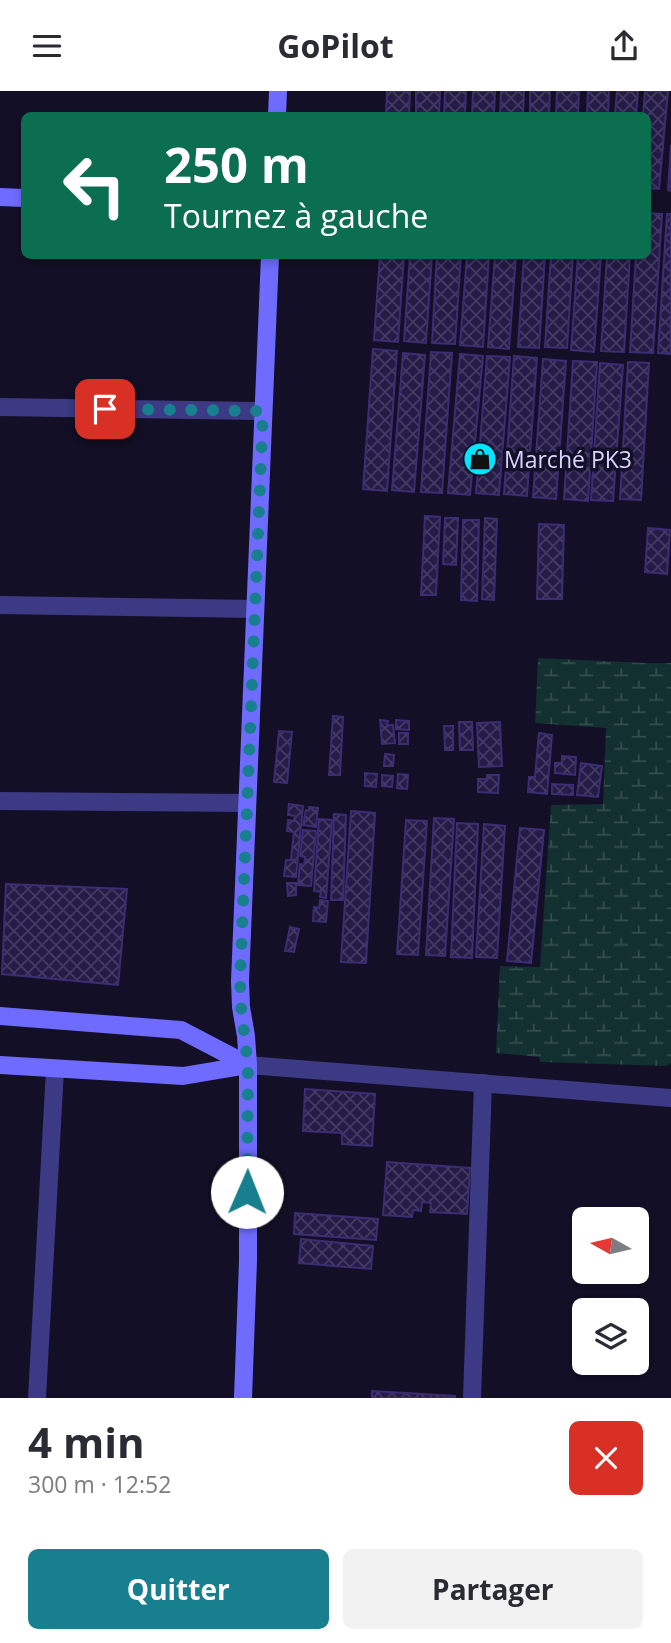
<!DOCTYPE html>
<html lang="fr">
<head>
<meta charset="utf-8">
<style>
  body { margin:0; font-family:"Open Sans",sans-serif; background:#f2f2f3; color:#2b2b33; height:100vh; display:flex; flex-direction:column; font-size:26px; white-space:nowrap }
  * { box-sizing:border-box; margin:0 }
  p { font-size:23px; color:#7c7c81 }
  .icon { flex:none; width:38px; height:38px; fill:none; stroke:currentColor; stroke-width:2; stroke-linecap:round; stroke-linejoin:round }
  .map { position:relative; height:1307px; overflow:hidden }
  .sheet { display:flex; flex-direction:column; background:#fff; flex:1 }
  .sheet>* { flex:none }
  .hud { position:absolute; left:21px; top:21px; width:630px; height:147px; border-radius:10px; box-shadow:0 4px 10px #0003; background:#0b6e4f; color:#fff; overflow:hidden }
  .needle { width:46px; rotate:278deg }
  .fabs { position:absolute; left:572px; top:1116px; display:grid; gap:14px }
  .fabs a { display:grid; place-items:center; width:77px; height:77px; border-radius:10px; background:#fff; box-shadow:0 4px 10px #0003; font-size:35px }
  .pin { position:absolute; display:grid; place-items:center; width:60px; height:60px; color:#fff; margin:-30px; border-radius:14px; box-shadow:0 4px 10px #0006 }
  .me { position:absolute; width:77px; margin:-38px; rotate:1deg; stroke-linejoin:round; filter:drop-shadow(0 0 5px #0008) }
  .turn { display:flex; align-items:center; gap:24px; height:147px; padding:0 28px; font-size:32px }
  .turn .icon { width:91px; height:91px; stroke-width:2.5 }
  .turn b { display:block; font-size:49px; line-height:60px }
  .round { display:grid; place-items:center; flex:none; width:74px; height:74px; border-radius:10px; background:#f2f2f3 }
  .summary { display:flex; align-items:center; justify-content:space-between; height:119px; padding:0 28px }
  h1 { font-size:42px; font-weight:700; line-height:52px }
  .action { display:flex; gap:14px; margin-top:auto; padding:14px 28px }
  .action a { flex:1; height:80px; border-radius:10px; background:#187f8f; color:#fff; font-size:28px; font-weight:700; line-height:80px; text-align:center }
  .action a+a { background:#f2f2f3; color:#2b2b33 }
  header { display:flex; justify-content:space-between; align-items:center; height:91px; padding:0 28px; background:#fff; font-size:32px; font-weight:700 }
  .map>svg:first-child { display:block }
  .wetland { fill:url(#wetland-marsh) }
  .building { fill:url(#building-cross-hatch); stroke:#3b2d73; stroke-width:2 }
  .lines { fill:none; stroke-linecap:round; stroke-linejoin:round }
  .street { stroke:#3d3a85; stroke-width:18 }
  .secondary { stroke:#6f6bff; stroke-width:18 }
  .route { stroke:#187f8f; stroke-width:12; stroke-dasharray:0 21.6 }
  .labels { text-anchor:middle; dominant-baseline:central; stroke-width:7; stroke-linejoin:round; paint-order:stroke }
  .poi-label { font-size:23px; fill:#d9d4ff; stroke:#130f26; text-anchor:start }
</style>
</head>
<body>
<header><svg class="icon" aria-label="menu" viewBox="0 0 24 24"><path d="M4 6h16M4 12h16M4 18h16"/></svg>GoPilot<svg class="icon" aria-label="share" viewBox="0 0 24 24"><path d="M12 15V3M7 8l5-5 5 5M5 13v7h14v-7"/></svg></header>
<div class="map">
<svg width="671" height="1307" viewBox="0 0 671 1307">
  <defs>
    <pattern id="wetland-marsh" width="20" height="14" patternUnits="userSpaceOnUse" patternTransform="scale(1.75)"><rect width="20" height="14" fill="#12302f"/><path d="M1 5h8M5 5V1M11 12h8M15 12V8" fill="none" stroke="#344d4e"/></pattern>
    <pattern id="building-cross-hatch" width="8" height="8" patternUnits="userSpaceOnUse" patternTransform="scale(1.75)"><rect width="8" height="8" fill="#241b47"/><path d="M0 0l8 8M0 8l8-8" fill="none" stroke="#433b63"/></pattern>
  </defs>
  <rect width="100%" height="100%" fill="#130f26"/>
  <polygon class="wetland" points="538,567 646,572 671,572 671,972 666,975 540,971 539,966 496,962 500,875 540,876 551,714 603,713 606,637 535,632"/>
  <g class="building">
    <polygon points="387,0 410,0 409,24 386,24"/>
    <polygon points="416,0 440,0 439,24 416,24"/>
    <polygon points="445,0 466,0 465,24 444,24"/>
    <polygon points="473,0 495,0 494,24 472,24"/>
    <polygon points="501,0 524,0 523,24 500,24"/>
    <polygon points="530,0 550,0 549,24 530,24"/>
    <polygon points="557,0 579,0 578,24 556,24"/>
    <polygon points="588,0 609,0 608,24 587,24"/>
    <polygon points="617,0 638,0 636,24 615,24"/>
    <polygon points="645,0 668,0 659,98 648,97 648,24 643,24"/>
    <polygon points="671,54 671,100 668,99"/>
    <polygon points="648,122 662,123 653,262 630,261 636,164 648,164"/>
    <polygon points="667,123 671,123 671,263 658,262"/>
    <polygon points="380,164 404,164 398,251 374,249"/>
    <polygon points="410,164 432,164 426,252 404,250"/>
    <polygon points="437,164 461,164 455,253 432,252"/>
    <polygon points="467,164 489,164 483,256 460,254"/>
    <polygon points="495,164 516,164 509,258 488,256"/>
    <polygon points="524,164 545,164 539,257 518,256"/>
    <polygon points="551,164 573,164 567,257 545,256"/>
    <polygon points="578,164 601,164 594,261 571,259"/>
    <polygon points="607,164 630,164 624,261 601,260"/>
    <polygon points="373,258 397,260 387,400 363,398"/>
    <polygon points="431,261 452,262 442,402 421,401"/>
    <polygon points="403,262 425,264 414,401 392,399"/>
    <polygon points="460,263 483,265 470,404 448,402"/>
    <polygon points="487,265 510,266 499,404 476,402"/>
    <polygon points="514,265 537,267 527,405 504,403"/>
    <polygon points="543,268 566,270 556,408 533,406"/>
    <polygon points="573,270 597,271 588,410 564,408"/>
    <polygon points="628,271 649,272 641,409 620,408"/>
    <polygon points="600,272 623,274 613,410 591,409"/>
    <polygon points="425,425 440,426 436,504 421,504"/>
    <polygon points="445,427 458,427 456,474 443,473"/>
    <polygon points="485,427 497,428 494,509 482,508"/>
    <polygon points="463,429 479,429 477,510 461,509"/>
    <polygon points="539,433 564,434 562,508 537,508"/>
    <polygon points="648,437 670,439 667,483 645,481"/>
    <polygon points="333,625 343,626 340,684 329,684"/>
    <polygon points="380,629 388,630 387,634 393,634 395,652 382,653"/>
    <polygon points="396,629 409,630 409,639 396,638"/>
    <polygon points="459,631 472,631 473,659 460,659"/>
    <polygon points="500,631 502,675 479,676 477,632"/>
    <polygon points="444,635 453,635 453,659 445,659"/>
    <polygon points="279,640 292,641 287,692 274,691"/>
    <rect x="399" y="642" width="9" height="11"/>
    <polygon points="539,642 552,644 547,703 528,701 529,686 535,686"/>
    <polygon points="385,663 394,664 393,675 384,675"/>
    <polygon points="562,665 576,666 575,684 555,682 555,672 562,672"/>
    <polygon points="581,672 602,675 598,706 577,704"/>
    <polygon points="365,682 377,683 376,696 365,695"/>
    <polygon points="398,683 408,684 407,698 397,697"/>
    <polygon points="382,684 393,685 392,696 382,695"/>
    <polygon points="487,684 499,684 498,702 478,701 478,688 487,688"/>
    <polygon points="552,693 573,694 573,704 552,703"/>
    <polygon points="289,713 303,715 296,786 284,785 286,769 291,769 294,741 287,740 288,729 294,730 295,725 288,724"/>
    <polygon points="309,716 318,717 316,736 303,734 306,719 309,720"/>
    <polygon points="351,720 375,722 366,872 341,871"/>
    <polygon points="334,723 346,724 343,809 331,809"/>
    <polygon points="434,727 454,728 445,865 426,864"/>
    <polygon points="319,728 332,729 326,807 320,806 321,801 314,800"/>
    <polygon points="406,729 427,730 418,864 397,863"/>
    <polygon points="457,732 478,733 472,867 451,866"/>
    <polygon points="484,733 505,735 497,867 476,866"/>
    <polygon points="520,737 544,739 531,872 507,870"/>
    <polygon points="303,739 316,740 311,795 298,794 300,773 304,774 305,766 300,765"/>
    <polygon points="287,792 296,792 296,804 288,805"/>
    <polygon points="6,793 127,798 118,894 2,883"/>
    <polygon points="320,809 328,810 326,831 313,830 314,816 319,817"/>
    <polygon points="290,836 299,838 294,861 285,860"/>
    <polygon points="305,998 375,1003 372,1055 342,1053 342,1042 303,1040"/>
    <polygon points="387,1071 470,1077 467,1123 430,1121 431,1112 422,1111 421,1120 413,1119 412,1126 383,1124"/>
    <polygon points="295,1122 378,1128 376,1149 294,1143"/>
    <polygon points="301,1148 373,1155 371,1178 299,1172"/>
    <polygon points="372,1300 455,1305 455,1307 372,1307"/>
  </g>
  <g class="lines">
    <g class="street">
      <polyline points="0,316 263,320"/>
      <polyline points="0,514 255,518"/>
      <polyline points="0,710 247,712"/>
      <polyline points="248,974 671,1007"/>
      <polyline points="37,1307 55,978"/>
      <polyline points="472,1307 483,992"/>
    </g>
    <g class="secondary">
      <polyline points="277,24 278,0"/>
      <polyline points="0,106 24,107"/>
      <polyline points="0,925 181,939 248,974"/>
      <polyline points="0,974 183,985 248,974"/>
      <polyline points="243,1307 248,1170 248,974 246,945 241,916 240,890 270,164"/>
    </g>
  </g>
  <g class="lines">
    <polyline class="route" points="105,318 263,320 240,890 241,916 248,974 247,1101"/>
  </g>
  <defs>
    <symbol id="shop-disc" viewBox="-11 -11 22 22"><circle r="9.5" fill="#00e5ff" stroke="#130f26"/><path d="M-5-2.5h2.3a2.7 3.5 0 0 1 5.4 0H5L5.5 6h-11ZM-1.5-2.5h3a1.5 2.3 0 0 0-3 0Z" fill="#111"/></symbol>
  </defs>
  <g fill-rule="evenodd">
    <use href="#shop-disc" x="461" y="349" width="38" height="38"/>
  </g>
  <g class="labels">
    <g class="poi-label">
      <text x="504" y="368">Marché PK3</text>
    </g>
  </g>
</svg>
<div class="fabs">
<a><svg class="needle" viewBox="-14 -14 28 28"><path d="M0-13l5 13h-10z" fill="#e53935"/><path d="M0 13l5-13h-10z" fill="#7c7c81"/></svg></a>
<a><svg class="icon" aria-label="layers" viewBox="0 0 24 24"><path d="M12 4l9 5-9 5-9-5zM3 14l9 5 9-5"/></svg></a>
</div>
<div class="pin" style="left:105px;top:318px;background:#d93025"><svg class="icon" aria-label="arrive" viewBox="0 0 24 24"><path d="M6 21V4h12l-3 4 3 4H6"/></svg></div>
<svg class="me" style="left:247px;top:1101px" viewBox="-20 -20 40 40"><circle r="19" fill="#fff"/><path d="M0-13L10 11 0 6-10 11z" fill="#187f8f"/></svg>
<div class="hud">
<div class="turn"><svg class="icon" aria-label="left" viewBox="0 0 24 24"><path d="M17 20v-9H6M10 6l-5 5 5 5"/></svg><div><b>250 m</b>Tournez à gauche</div></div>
</div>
</div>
<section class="sheet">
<div class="summary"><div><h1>4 min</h1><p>300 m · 12:52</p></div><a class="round" style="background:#d93025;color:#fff"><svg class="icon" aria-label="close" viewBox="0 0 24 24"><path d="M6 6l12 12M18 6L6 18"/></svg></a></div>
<div class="action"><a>Quitter</a><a>Partager</a></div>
</section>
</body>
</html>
